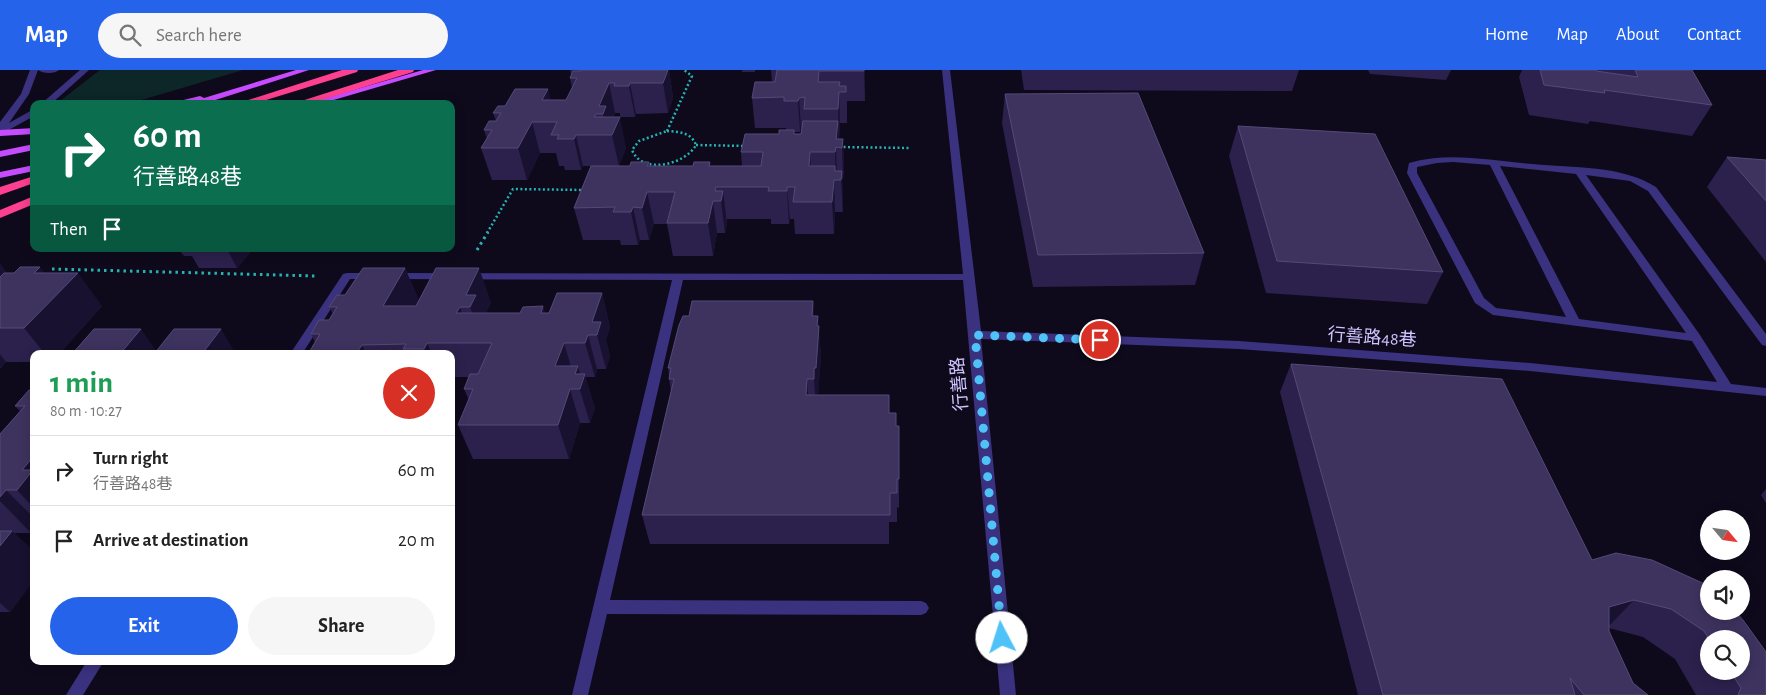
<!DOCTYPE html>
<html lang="en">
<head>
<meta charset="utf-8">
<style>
  body { margin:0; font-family:"Alegreya Sans","Noto Sans TC",sans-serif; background:#f6f6f6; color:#222; height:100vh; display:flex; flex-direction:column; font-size:19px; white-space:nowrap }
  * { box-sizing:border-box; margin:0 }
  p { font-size:16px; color:#767676 }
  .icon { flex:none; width:28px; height:28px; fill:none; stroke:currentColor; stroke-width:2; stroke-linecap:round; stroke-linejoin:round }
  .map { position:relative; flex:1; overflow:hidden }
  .details { position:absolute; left:30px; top:280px; width:425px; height:315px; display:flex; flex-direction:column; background:#fff; border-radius:10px; box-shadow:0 2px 12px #0003 }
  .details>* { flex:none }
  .guide { position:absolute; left:30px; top:30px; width:425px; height:152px; border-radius:10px; box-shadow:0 2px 12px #0003; background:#0b6e4f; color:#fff; overflow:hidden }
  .needle { width:32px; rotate:119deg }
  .fabs { position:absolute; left:1700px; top:440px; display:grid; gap:10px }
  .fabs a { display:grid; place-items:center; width:50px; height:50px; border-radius:50%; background:#fff; box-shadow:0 2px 12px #0003; font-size:25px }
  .pin { position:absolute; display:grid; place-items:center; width:42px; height:42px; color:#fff; margin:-21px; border:2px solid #fff; border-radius:50%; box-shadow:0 1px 5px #0007 }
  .me { position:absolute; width:55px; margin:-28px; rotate:355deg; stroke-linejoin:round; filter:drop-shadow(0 0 4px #0008) }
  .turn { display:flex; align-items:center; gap:18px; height:105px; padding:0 20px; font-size:22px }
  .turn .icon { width:65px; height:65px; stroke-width:2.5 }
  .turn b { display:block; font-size:35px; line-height:42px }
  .then { display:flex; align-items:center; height:48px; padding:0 20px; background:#0003; gap:10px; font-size:19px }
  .round { display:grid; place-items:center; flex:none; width:52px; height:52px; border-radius:26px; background:#f6f6f6 }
  .overview { display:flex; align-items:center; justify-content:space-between; height:85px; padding:0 20px }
  h1 { font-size:30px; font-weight:700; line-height:38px; color:#1e9e55 }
  .action { display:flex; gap:10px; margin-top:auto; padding:10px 20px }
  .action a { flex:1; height:58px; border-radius:30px; background:#2563eb; color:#fff; font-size:20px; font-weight:700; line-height:58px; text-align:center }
  .action a+a { background:#f6f6f6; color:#222 }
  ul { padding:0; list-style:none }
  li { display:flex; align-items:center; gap:15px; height:70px; padding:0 20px; border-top:1px solid #e0e0e0 }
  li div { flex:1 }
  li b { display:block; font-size:19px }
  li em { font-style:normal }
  header { display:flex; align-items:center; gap:30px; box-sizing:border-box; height:70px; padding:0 25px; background:#2563eb; color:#fff }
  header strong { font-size:24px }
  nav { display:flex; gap:28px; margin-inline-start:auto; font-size:18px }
  .search { width:350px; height:45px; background:#f6f6f6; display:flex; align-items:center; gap:12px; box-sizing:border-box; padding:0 18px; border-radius:28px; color:#767676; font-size:19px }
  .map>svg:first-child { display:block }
  .green { fill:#0d2627 }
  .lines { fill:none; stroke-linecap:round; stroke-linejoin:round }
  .path-far1 { stroke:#26b3b2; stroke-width:2.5; stroke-dasharray:2 2.5; stroke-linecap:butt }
  .path { stroke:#26b3b2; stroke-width:3; stroke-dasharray:2.5 4; stroke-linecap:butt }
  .minor { fill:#3a327e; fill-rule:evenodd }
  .major { fill:#c74cff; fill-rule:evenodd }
  .highway { fill:#ff4091; fill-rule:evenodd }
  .wall { fill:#2c214c; fill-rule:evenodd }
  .shaded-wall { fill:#191130 }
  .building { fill:#3e335f; stroke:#544a78 }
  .route { stroke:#4fc3f7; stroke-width:9; stroke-dasharray:0 16.2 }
  .labels { text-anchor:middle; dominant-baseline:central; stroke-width:5; stroke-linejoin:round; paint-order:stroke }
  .street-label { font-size:18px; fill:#cfc5ff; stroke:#0e0a1c }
</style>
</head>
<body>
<header>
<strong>Map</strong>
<div class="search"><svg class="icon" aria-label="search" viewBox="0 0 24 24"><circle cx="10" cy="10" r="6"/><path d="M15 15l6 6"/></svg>Search here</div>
<nav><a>Home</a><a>Map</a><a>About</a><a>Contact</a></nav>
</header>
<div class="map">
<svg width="1766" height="625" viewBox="0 0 1766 625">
  <rect width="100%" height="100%" fill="#0e0a1c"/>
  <polygon class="green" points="100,0 243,0 128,34 56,34"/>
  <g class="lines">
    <g class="path-far1">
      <path d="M667 61C679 62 691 62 696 75 685 95 642 105 632 80L639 71Z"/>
      <polyline points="667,61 692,6 684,0"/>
      <polyline points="696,75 746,76"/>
      <polyline points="839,77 911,78"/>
      <polyline points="487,163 513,119 585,120"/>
    </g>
    <g class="path">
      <polyline points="477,180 488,162"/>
      <polyline points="52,199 316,206"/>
    </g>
    <g class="minor">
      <path d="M30 0H59C55 4 43 4 38 0L29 24 9 53 34 39V46L5 62H0V52L21 24Z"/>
      <polygon points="80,0 89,0 51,34 41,34"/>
      <path d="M942 0H950L981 261 1239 271 1530 293 1717 312 1692 271 1493 245 1475 233 1407 103 1409 93C1450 81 1492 91 1533 94 1573 98 1621 95 1656 117L1766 264V276L1762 275 1648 121 1630 111 1586 105 1700 265 1731 314 1766 318V326L1530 301 1239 279 981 269 1016 625H1000L963 210H683L610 530 921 531 926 533 929 538 926 543 921 545 607 544 588 625H572L672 210 393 209 387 206 393 203 963 204ZM1453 92 1490 95 1566 247 1496 238 1484 228 1417 103V97L1437 93ZM1500 96 1576 104 1686 263 1579 249Z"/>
      <polygon points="347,203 373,203 379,206 373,209 350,209 302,284 290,284 343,204"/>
      <polygon points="87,591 104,591 83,625 66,625"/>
    </g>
    <g class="major">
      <polygon points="296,0 309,0 203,34 167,34 200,26 204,28"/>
      <polygon points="423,0 436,0 320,34 305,34"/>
      <polygon points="34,58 34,64 0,66 0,60"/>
      <polygon points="34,74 34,80 0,87 0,81"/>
      <polygon points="34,95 34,101 0,108 0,102"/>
    </g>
    <g class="highway">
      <polygon points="342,0 358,0 357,2 253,34 236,34"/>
      <polygon points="398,0 414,0 413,2 309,34 292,34"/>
      <polygon points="34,106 34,113 0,125 0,117"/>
      <polygon points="34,126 34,134 0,148 0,140"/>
    </g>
  </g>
  <g class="wall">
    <path d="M570 0H669L673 28 668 43 636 44 635 47H620V43H615L614 47 626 78 619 96H630L649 92 650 96H693L710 92V96H742L741 82 786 60V58H755L752 28 772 12 771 0H767H865V31H847V53H840L839 69H843L844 101 843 109H842L843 142H835L834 164H795L794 149H790L789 154H771V149H727V153L725 163H717L713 186H673L667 154H654L649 170H640L638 175H621L620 170H583L574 138 591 96H583L581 100H565L564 96H559L556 83H540L527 110H492L481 78 487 69 484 60 496 51 493 43 505 36 551 30H566L572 18 570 8 571 5ZM801 58H802L801 64H794V62H800Z"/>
    <rect x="742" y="0" width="13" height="2"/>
    <polygon points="1021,0 1299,0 1292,21 1024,20"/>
    <polygon points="1368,0 1451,0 1446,10 1370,4"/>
    <polygon points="1522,0 1692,0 1712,35 1692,66 1590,51 1588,54 1529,45 1519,7"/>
    <polygon points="1005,24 1204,183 1195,215 1033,217 1002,53"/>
    <polygon points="1238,56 1443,202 1427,234 1266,223 1229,86"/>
    <polygon points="1727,87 1766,90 1766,192 1707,117"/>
    <polygon points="149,179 253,179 237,198 199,198 192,186 184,186 180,181 151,181"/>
    <polygon points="0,194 7,203 44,203 102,236 59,284 34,284 34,292 6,292 1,298 0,298"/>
    <polygon points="405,198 419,231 491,232 486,243 549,243 602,223 610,257 606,270 610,286 606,299 597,299 595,307 585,307 595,338 590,353 580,353 569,389 473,389 458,355 469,330 464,319 469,307 451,307 451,284 308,284 315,272 311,264 329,250 333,244 329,237 345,225"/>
    <polygon points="813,231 814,246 818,256 821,285 818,325 889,343 896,356 899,409 899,438 897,437 897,452 889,452 889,474 650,474 642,445 671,321 669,309 669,306 668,298 689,246"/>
    <path d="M1291 294 1592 490H1652L1766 625H1696L1675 589 1643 567 1609 558V561L1633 613 1648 625H1358L1280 322ZM1709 569 1741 601H1709Z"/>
    <polygon points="34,320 34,460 31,463 14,463 34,482 34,510 10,542 0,542 0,364 20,341 15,336"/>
    <polygon points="1766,419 1766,433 1761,425"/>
    <polygon points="154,591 257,591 257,592 156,593"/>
  </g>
  <g class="shaded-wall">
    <polygon points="668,0 669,0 673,28 668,43 663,13"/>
    <polygon points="865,0 865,31 864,1"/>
    <polygon points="609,13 615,43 610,55 620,47 626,78 619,96 612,65 608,65 603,44 599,36"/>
    <polygon points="630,13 636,44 635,47 629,16"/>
    <polygon points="548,19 556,50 542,30"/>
    <polygon points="839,22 840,53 839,70 838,39"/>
    <polygon points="799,28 801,58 800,62 798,31"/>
    <polygon points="838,51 839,77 836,69"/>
    <polygon points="532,52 540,83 527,110 518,78"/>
    <polygon points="576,65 583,96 581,100 574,69"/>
    <polygon points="843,69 844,101 843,109 842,78"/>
    <polygon points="836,77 837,110 836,110 835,82"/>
    <polygon points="810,82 812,113 809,96"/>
    <polygon points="842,101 843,133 843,142 841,110"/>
    <polygon points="834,110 835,142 834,164 832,132"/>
    <polygon points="787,117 790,149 789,154 787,121"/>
    <polygon points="723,121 727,153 725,163 721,131"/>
    <polygon points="647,122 654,154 649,170 642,138"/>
    <polygon points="713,131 717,163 713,186 708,153"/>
    <polygon points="633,137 640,170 638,175 631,142"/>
    <polygon points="227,179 253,179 237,198"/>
    <polygon points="0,194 19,218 0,237"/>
    <polygon points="40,197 59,222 78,203 102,236 59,284 45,284 24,258 34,203"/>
    <polygon points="405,198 419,231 398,269 383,236"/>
    <polygon points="479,198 491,232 484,247 483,271 470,237 466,225"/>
    <polygon points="602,223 610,257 606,270 610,286 606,299 597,265 592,252"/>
    <polygon points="813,231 815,260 812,246"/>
    <polygon points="543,236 554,270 541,243"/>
    <polygon points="460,237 473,271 456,243"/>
    <polygon points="818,246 821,285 818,327 816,338 814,309"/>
    <polygon points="141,259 158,284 120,284"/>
    <polygon points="221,259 236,284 202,284"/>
    <polygon points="588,265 597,299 595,307 585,273"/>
    <polygon points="427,273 432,284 426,284 424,279"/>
    <polygon points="564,273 574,307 570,319 580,353 569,389 558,355 555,296"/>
    <polygon points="362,275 366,284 356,284"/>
    <polygon points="0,284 6,292 1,298 0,297"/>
    <polygon points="578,296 582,312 585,304 595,338 590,353 575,304"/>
    <polygon points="807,309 809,338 806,325"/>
    <polygon points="34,386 34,438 17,420 22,400"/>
    <polygon points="6,420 34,448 34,460 31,463 0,431 0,427"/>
    <polygon points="12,461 34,482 34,510 10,542 0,533 0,476"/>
    <polygon points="1634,530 1608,557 1609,537"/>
  </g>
  <g class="building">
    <polygon points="581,0 668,0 663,13 630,13 629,16 614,16 615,13 609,13 599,36 606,36 603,44 596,44 594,47 620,47 612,65 576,65 574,69 557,69 559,65 551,65 557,52 532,52 518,78 481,78 492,60 484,60 489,51 496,51 501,43 493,43 498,36 505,36 515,19 548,19 542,30 566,30 577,8 570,8 573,1 581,1"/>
    <polygon points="777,0 864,0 864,1 819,1 818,12 840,12 839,16 846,16 846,22 839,22 838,39 804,39 805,27 799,28 798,31 784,31 784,27 752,28 755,12 775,12"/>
    <polygon points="1540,0 1596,0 1596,1 1638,7 1635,0 1692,0 1712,35 1604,20 1605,23 1544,15"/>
    <polygon points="1138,23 1204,183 1038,185 1005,24"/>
    <polygon points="803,51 838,51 836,69 843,69 842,78 836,77 835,82 810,82 809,96 835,96 835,101 842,101 841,110 834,110 832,132 793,132 795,117 787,117 787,121 768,121 769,117 716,117 715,121 723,121 721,131 713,131 708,153 667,153 675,122 647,122 642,138 633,137 631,142 613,142 615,137 574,138 591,96 630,96 631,92 649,92 647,96 693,96 694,92 710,92 709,96 761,96 763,82 741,82 745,64 779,64 779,60 794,60 794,64 801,64"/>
    <polygon points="1238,56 1375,64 1443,202 1277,191"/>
    <polygon points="1727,87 1766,90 1766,131"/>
    <polygon points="20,197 40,197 34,203 78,203 24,258 0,258 0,207 4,203 14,203"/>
    <polygon points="363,198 405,198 383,236 416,236 436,198 479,198 466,225 476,225 470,237 460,237 456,243 520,243 523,237 543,236 541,243 549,243 557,223 602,223 592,252 601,252 597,265 588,265 585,273 564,273 555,296 578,296 575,304 585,304 580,319 570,319 558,355 458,355 473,319 464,319 470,304 478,304 492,273 427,273 424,279 403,279 406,274 362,275 356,284 308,284 320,264 311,264 319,250 329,250 337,237 329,237 337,225 345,225"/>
    <polygon points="692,231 813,231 812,246 818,246 817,256 819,256 816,298 814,298 814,309 807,309 806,325 889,325 889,343 896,343 896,356 899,356 899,409 897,409 897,423 890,423 890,445 642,445 674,309 669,309 671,298 668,298 679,255 683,246 689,246"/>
    <polygon points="94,259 141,259 120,284 72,284"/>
    <polygon points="174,259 221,259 202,284 154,284"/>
    <polygon points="1291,294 1502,309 1592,490 1616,483 1652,490 1709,516 1709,541 1735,541 1743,550 1766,582 1766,625 1738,625 1741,618 1730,601 1741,601 1741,569 1709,569 1704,561 1671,539 1634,530 1609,537 1609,561 1633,613 1648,625 1584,625 1570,608 1575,625 1383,625"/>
    <polygon points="29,320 34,320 34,386 22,400 33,400 17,420 6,420 0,427 0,364 25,336 15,336"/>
    <polygon points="0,461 12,461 0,476"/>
  </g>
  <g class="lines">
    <polyline class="route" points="1002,568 975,265 1100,270"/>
  </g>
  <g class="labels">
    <g class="street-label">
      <text transform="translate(1372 268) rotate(4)">行善路48巷</text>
      <text transform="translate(960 314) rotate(-95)">行善路</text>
    </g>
  </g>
</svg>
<div class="fabs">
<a><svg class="needle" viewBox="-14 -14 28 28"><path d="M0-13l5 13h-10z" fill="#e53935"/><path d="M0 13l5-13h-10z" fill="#767676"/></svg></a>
<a><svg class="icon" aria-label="sound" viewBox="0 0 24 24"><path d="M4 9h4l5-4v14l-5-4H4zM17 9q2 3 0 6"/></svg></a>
<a><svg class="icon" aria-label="search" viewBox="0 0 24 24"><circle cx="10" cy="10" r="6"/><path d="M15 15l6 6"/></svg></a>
</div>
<div class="pin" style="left:1100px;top:270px;background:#d93025"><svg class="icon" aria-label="arrive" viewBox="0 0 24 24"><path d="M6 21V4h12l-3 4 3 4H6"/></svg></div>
<svg class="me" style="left:1002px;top:568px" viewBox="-20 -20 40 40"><circle r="19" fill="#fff"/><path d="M0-13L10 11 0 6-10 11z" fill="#4fc3f7"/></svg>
<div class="guide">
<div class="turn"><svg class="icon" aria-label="right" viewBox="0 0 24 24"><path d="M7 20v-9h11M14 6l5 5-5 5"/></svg><div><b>60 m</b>行善路48巷</div></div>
<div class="then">Then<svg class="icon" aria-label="arrive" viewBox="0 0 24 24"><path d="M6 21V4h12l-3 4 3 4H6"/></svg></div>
</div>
<section class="details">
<div class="overview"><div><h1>1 min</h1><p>80 m · 10:27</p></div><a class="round" style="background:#d93025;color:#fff"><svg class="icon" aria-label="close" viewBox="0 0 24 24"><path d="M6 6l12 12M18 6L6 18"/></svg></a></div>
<ul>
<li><svg class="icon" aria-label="right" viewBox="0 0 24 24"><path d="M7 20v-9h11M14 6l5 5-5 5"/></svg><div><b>Turn right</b><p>行善路48巷</p></div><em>60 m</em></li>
<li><svg class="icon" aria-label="arrive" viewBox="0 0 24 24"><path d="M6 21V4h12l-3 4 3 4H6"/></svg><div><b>Arrive at destination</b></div><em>20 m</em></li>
</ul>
<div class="action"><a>Exit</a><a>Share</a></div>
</section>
</div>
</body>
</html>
